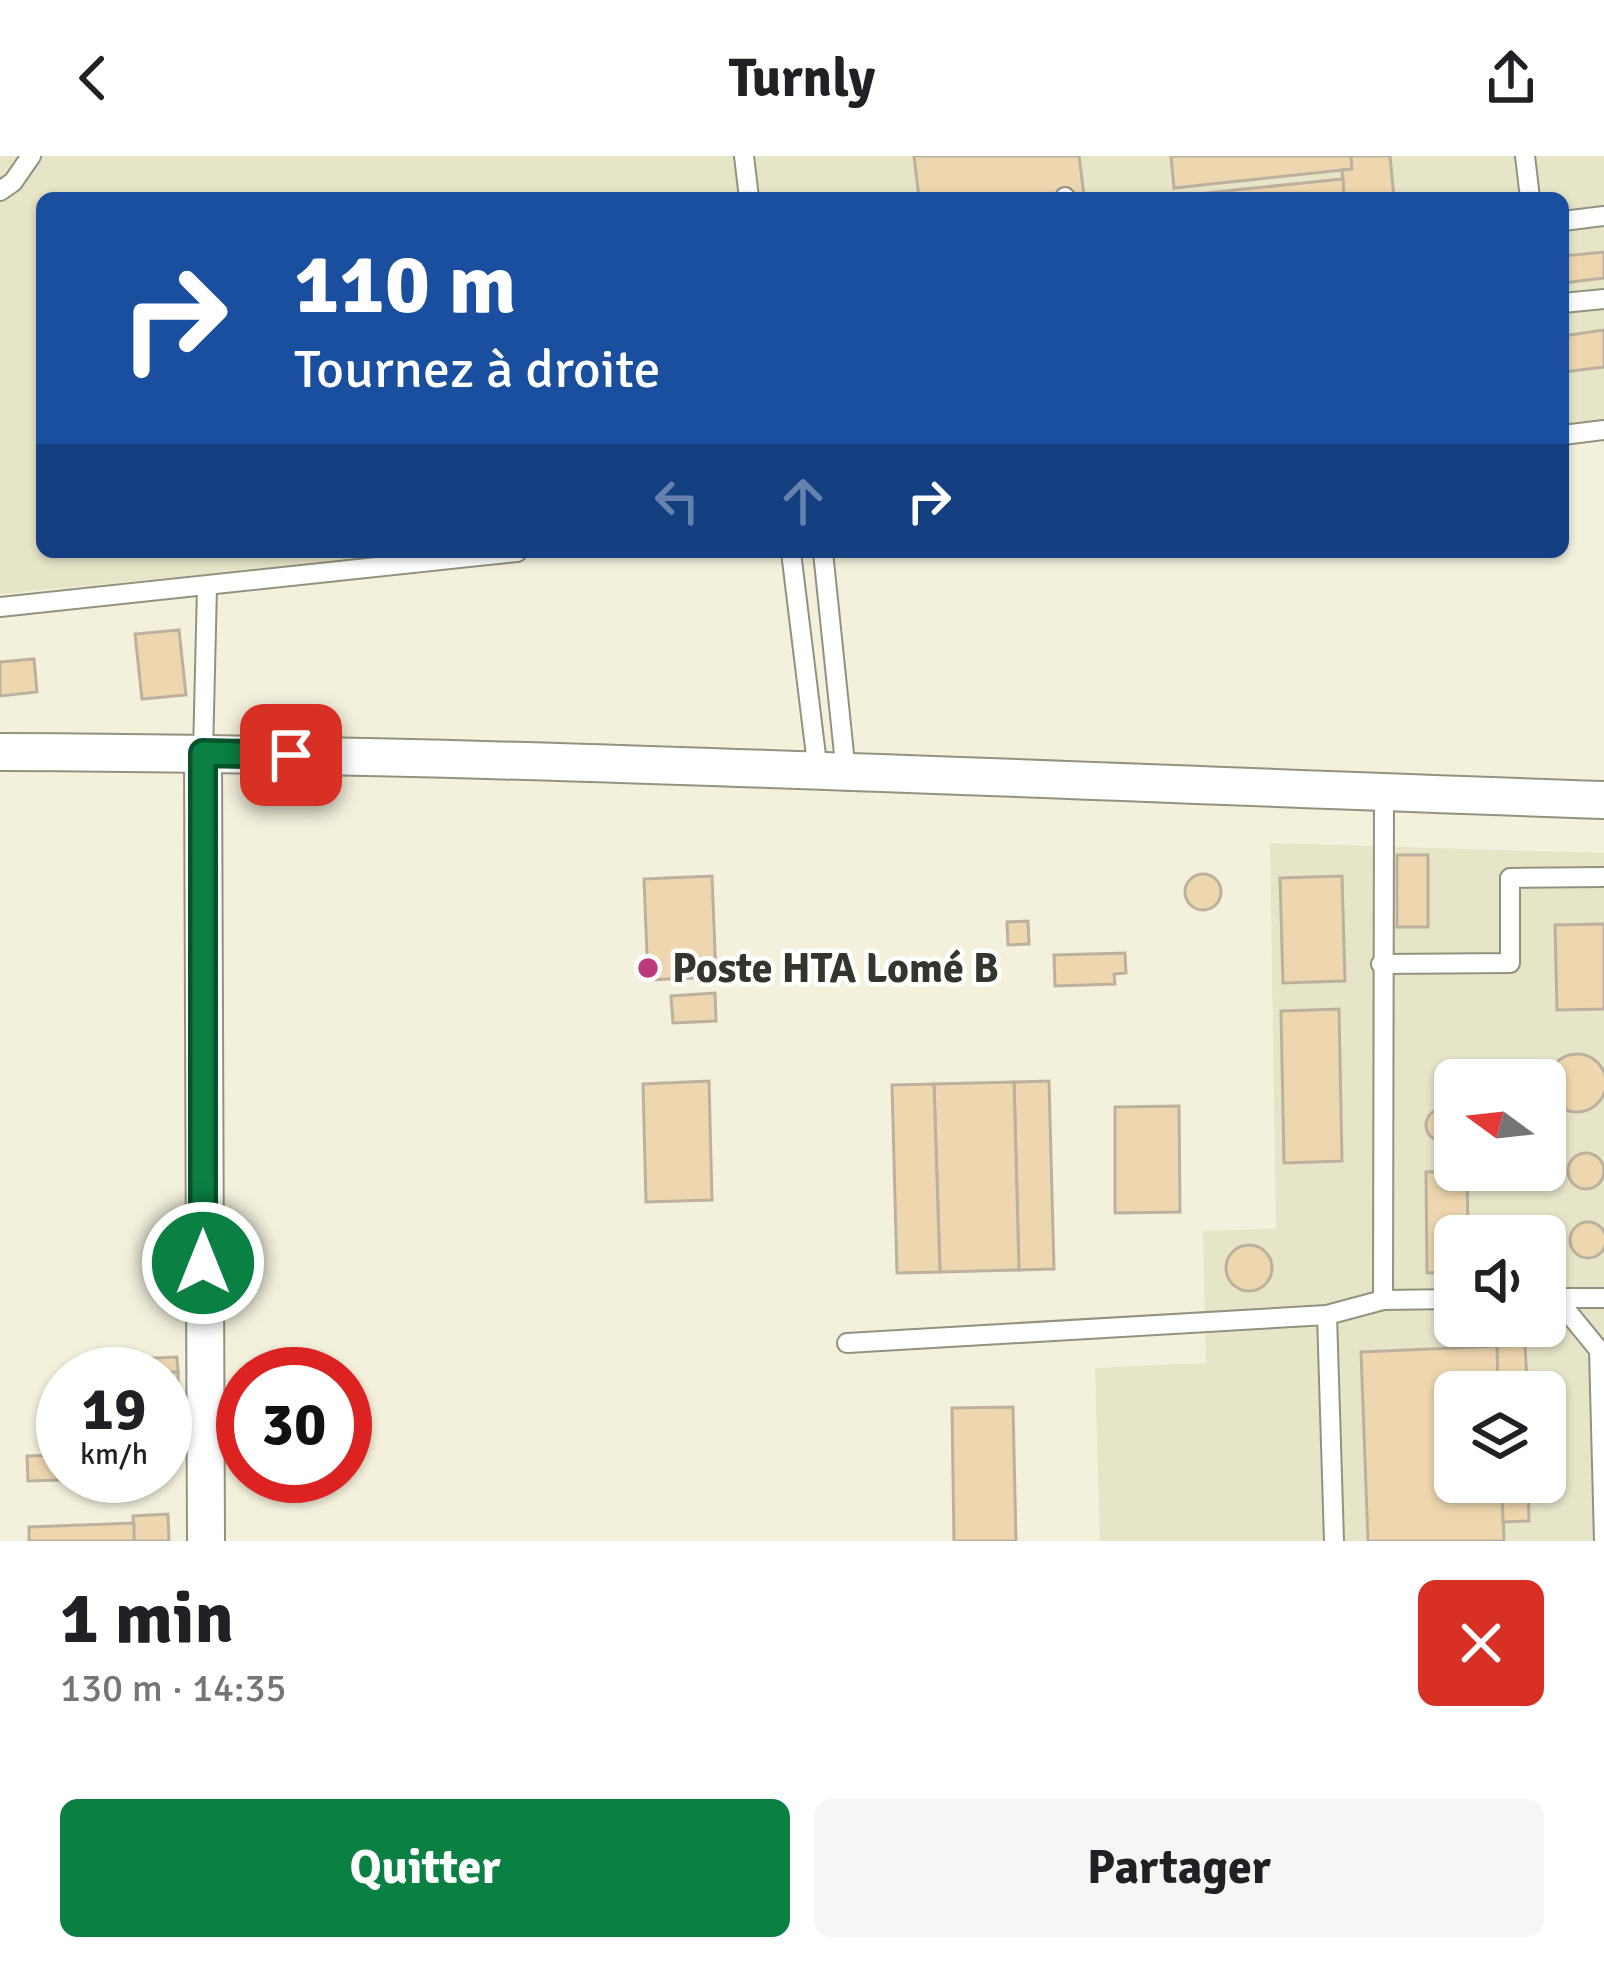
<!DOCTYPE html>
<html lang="fr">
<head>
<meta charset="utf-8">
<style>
  body { margin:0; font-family:Signika,sans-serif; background:#f6f6f6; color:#202124; height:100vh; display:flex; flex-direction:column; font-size:45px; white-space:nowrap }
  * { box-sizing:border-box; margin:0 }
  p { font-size:39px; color:#757577 }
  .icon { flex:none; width:66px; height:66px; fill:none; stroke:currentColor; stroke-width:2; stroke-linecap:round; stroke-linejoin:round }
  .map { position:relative; height:1385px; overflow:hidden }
  .sheet { display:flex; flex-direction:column; background:#fff; flex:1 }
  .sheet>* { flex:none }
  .hud { position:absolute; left:36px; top:36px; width:1533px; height:366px; border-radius:18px; box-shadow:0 3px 9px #0004; background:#1a4fa0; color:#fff; overflow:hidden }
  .needle { width:78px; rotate:285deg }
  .fabs { position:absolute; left:1434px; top:903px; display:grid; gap:24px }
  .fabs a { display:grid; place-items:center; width:132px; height:132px; border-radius:18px; background:#fff; box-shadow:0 3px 9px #0004; font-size:60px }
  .speed { position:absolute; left:36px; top:1191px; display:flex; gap:24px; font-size:60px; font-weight:700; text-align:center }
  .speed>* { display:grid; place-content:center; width:156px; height:156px; border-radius:50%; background:#fff; box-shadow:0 3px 9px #0004; line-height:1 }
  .speed small { font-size:30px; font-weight:400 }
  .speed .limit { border:18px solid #d22; background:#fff; color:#111 }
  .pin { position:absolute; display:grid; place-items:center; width:102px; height:102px; color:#fff; margin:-51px; border-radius:24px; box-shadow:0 6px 18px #0006 }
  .me { position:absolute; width:132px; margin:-66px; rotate:0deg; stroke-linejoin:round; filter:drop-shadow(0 0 9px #0008) }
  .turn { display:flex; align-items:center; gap:42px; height:252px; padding:0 60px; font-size:54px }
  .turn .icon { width:156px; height:156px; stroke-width:2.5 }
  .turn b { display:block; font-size:84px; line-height:102px }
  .lanes { display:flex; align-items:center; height:114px; padding:0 60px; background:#0003; justify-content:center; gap:60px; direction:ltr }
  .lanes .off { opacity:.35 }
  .round { display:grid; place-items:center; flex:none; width:126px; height:126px; border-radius:18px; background:#f6f6f6 }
  .overview { display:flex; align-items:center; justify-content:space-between; height:204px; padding:0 60px }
  h1 { font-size:72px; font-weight:700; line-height:90px }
  .cta { display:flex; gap:24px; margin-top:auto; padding:24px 60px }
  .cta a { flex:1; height:138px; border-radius:18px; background:#0b8043; color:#fff; font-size:48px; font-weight:700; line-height:138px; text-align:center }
  .cta a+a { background:#f6f6f6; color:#202124 }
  header { display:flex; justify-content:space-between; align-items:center; height:156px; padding:0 60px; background:#fff; font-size:54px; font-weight:700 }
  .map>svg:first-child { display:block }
  .built { fill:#e7e5c8; fill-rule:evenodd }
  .building { fill:#eed7af; stroke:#bcb19f; stroke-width:3 }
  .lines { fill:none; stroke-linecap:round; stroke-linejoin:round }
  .service-casing { stroke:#94927e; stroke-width:22 }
  .minor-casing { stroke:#94927e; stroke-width:40 }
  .service { stroke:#fff; stroke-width:18 }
  .minor { stroke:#fff; stroke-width:36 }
  .route-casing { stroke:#07532c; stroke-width:30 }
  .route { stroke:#0b8043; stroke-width:21 }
  .poi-dot { fill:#bc3980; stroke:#fff; stroke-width:4.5 }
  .labels { text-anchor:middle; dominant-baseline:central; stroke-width:9; stroke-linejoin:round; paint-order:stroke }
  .poi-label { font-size:42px; font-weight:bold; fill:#36352d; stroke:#fff; text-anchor:start }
</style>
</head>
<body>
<header><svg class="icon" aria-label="back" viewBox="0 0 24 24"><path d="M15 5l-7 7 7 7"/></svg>Turnly<svg class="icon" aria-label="share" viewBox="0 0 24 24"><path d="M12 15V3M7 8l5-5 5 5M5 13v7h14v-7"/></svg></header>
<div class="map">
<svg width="1604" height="1385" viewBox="0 0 1604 1385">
  <rect width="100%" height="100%" fill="#f3f1dc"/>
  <g class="built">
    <polygon points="0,0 1604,0 1604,264 1563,268 1563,42 42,42 42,396 439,396 0,438"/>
    <path d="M1270 687 1604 697V1385H1100L1095 1212 1206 1207 1203 1075 1276 1073ZM1455 924H1545V1014H1455ZM1455 1080H1545V1170H1455ZM1455 1236H1545V1326H1455Z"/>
  </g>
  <g class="building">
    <polygon points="914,0 1079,0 1084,39 919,42"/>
    <polygon points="1171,0 1351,0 1352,13 1174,32"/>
    <polygon points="1351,0 1390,0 1394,42 1344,42 1342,14 1352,13"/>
    <polygon points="1343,23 1344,42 1161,42 1244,33"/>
    <polygon points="1604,96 1604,122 1563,127 1563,100"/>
    <polygon points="1604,174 1604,211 1563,216 1563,180"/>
    <polygon points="179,474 186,539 142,543 135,478"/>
    <polygon points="34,503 37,536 0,540 0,506"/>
    <rect x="1397" y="699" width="31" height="72"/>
    <circle cx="1203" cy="736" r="18"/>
    <polygon points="712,720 716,821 648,824 644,723"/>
    <polygon points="1342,720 1345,825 1283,827 1280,722"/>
    <polygon points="1028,765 1029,788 1008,789 1007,766"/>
    <polygon points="1604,768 1604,853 1557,854 1555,769"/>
    <polygon points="1125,797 1126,817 1114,818 1115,828 1055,830 1054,799"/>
    <polygon points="715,837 716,865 673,867 671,840"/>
    <polygon points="1339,853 1342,1005 1284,1007 1281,855"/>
    <circle cx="1577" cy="927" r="29"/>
    <polygon points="1509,907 1523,912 1531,924 1488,924 1494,913"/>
    <polygon points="709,925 712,1044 646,1046 643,928"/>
    <polygon points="1049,925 1054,1113 1019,1114 1014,926"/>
    <polygon points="1014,926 1019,1114 940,1116 934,928"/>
    <polygon points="934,928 940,1116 897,1117 892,929"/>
    <polygon points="1179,950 1180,1056 1115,1057 1115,951"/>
    <circle cx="1442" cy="969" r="16"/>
    <circle cx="1586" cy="1015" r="18"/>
    <polygon points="1467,1015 1468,1080 1455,1080 1455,1116 1427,1117 1426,1016"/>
    <circle cx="1588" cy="1084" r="18"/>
    <circle cx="1249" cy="1112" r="23"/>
    <polygon points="1525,1189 1527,1226 1498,1227 1497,1190"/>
    <polygon points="1497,1190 1498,1236 1455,1236 1455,1326 1502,1326 1504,1385 1368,1385 1361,1196"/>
    <polygon points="177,1201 178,1216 82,1218 82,1205"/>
    <polygon points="178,1216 179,1255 165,1256 162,1217"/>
    <polygon points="1013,1251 1016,1385 954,1385 952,1252"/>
    <polygon points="179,1255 181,1291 165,1291 165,1256"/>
    <polygon points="63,1299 63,1320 133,1322 28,1325 27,1300"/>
    <polygon points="1502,1326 1528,1326 1529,1365 1503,1366"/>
    <polygon points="168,1358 169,1385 134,1385 133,1360"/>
    <polygon points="134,1367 134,1385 29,1385 29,1371"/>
  </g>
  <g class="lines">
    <defs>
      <g id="service">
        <polyline points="744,0 749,42"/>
        <polyline points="1525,0 1530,42"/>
        <polyline points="0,35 13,26 31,0"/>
        <polyline points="1065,41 1066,42"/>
        <polyline points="1563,65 1604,60"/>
        <polyline points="1563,147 1604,143"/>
        <polyline points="1563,279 1604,274"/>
        <polyline points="791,396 818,616"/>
        <polyline points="823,396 846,617"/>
        <polyline points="0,451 517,396"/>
        <polyline points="203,597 207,431"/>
        <polyline points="1381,808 1510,807 1510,722 1604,721"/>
        <polyline points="1545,1142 1567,1155 1599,1194 1604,1385"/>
        <polyline points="1550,1142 1604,1142"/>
        <polyline points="1383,1144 1455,1143"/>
        <polyline points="1327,1159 1334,1385"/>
        <polyline points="847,1187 1327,1159 1383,1144 1384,636"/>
      </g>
      <g id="minor">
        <path d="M0 596C535 598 1070 626 1604 644"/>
        <polyline points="203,597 206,1385"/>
      </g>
    </defs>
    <use href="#service" class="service-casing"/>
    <use href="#minor" class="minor-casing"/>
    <use href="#service" class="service"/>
    <use href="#minor" class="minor"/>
  </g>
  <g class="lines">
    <defs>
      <polyline id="route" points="203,1107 203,597 291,599"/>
    </defs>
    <use href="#route" class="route-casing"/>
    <use href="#route" class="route"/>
  </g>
  <circle class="poi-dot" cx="648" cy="812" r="12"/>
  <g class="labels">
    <g class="poi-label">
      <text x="672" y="812">Poste HTA Lomé B</text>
    </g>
  </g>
</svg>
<div class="fabs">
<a><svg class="needle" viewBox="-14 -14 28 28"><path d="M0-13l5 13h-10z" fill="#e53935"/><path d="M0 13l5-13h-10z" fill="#757577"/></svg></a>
<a><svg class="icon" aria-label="sound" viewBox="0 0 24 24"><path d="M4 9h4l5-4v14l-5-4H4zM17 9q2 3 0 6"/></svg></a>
<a><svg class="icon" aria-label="layers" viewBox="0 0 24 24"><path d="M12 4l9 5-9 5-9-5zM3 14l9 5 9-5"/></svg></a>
</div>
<div class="speed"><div>19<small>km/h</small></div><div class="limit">30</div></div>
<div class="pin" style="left:291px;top:599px;background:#d93025"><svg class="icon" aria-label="arrive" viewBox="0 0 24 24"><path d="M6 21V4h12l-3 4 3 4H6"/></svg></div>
<svg class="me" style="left:203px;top:1107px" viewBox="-20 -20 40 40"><circle r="17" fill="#0b8043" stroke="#fff" stroke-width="3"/><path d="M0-11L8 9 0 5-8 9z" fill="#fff"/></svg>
<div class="hud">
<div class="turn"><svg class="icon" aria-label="right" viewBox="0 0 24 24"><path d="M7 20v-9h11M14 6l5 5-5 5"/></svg><div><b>110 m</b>Tournez à droite</div></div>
<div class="lanes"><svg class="icon off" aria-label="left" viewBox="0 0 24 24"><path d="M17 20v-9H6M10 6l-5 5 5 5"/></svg><svg class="icon off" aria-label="ahead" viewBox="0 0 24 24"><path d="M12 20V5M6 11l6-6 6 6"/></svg><svg class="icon" aria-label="right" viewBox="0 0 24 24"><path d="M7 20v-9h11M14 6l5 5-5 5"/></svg></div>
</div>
</div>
<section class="sheet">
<div class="overview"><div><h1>1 min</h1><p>130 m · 14:35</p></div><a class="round" style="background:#d93025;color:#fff"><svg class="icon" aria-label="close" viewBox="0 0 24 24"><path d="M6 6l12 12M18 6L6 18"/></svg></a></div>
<div class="cta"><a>Quitter</a><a>Partager</a></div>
</section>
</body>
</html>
